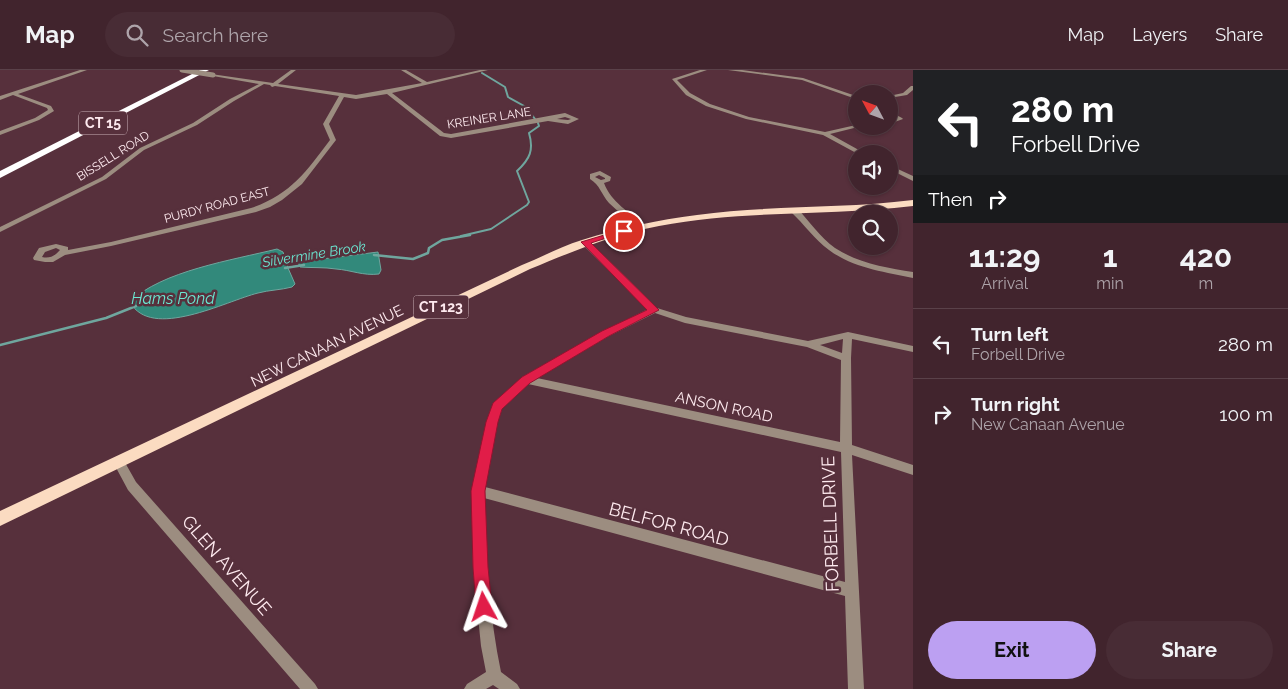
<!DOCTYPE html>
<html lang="en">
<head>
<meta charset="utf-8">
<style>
  body { margin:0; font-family:Raleway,sans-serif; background:#482c35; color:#f1f3f6; height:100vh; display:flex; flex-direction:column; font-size:19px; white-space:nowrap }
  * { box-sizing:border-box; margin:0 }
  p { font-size:16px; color:#aea4aa }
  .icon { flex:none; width:28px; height:28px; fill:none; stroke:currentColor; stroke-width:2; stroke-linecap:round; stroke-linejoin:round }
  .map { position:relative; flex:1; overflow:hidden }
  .drawer { display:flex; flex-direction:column; background:#41242d; width:375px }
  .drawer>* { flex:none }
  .hud { background:#202124; color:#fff; overflow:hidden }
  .needle { width:32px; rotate:311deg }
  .fabs { position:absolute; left:848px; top:15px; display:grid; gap:10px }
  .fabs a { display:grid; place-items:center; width:50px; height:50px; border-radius:50%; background:#41242d; box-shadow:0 1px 4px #0004,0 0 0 1px #5a4149; font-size:25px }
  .pin { position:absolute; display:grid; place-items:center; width:42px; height:42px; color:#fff; margin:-21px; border:2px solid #fff; border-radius:50%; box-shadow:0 1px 5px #0007 }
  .me { position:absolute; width:55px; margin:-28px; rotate:355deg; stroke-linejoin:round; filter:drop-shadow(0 0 4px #0008) }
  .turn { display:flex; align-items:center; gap:18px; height:105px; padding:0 15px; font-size:22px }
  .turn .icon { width:65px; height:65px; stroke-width:2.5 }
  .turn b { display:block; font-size:35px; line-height:42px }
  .then { display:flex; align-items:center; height:48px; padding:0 15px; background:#0003; gap:10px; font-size:19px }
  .eta { display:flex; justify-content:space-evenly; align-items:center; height:85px; text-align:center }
  .eta b { font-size:30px; font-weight:700; line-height:35px }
  .action { display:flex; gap:10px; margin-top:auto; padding:10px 15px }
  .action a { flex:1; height:58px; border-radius:30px; background:#bca0f2; color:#111; font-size:20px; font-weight:700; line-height:58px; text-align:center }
  .action a+a { background:#482c35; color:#f1f3f6 }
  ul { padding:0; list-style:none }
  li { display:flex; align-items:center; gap:15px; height:70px; padding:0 15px; border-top:1px solid #5a4149 }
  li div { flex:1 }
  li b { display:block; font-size:19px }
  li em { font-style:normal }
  header { display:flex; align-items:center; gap:30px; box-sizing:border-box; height:70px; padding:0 25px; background:#41242d; border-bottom:1px solid #5a4149 }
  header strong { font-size:24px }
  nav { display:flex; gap:28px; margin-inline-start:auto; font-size:18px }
  .search { width:350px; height:45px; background:#482c35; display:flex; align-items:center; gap:12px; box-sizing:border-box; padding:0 18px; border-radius:28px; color:#aea4aa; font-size:19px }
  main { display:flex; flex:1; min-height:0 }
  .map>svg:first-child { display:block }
  .water { fill:#32897b; stroke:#6fa69e }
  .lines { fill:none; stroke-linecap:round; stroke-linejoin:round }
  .stream-far1 { stroke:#6fa69e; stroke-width:2 }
  .stream { stroke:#6fa69e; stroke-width:2.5 }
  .minor { fill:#9c8d80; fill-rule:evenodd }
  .primary { fill:#fbdbc1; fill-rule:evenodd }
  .motorway { fill:#fff; fill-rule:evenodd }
  .minor-bridge { stroke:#9c8d80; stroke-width:5 }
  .route { fill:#e11d48; stroke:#92132f }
  .labels { text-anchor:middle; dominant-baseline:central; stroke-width:5; stroke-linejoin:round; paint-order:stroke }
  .far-street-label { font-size:12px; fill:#feeaef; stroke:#57303c }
  .shield { fill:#57303c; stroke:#ccb2b9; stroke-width:1 }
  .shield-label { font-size:14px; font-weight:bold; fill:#feeaef }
  .far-water-label { font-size:14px; font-style:italic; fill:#6be7d2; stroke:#57303c }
  .street-label { font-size:15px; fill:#feeaef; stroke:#57303c }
  .water-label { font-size:16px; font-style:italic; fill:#6be7d2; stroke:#57303c }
  .near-street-label { font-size:18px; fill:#feeaef; stroke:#57303c }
</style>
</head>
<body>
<header>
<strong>Map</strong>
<div class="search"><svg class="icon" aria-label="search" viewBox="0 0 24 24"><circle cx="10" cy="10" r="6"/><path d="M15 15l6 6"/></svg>Search here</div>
<nav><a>Map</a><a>Layers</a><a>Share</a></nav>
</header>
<main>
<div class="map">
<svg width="913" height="619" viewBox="0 0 913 619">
  <rect width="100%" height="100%" fill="#57303c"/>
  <g class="water">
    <path d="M277 179 283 182 288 198 295 214 292 217C281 220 269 220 258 223 226 231 151 271 130 232 161 201 233 190 277 179Z"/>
    <path d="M378 182 381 200 379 204C363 206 351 200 336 199 324 197 312 198 300 197L298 192Z"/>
  </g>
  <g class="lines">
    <g class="stream-far1">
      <polyline points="482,3 505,17 508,27 526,37 535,49"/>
      <path d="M461 166 491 159 527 135 529 132 517 101C530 89 534 80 529 63L539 56 538 53"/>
    </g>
    <g class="stream">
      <polyline points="374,185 413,189 428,183 429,178 442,170 470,165"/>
      <polyline points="285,198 304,195"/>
      <polyline points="0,275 106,248 136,236"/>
    </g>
    <g class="minor">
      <polygon points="80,0 87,0 18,24 51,36 54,41 39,50 0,65 0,61 35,48 48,40 47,38 13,25 0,30 0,26"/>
      <path d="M291 0H296L278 14 356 25 422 13 401 0H406L427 12 480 0H488L392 23 444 63 451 64 565 43 579 49 568 54 548 51 451 68 440 66 387 24 356 29 344 27 329 54 336 70 302 114 282 130 270 137 256 142 111 176 65 185 53 192H45L34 190 33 188 39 178 56 174 68 177V180L111 172 251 138C290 125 306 102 330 70L323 54 339 26 275 16 272 17 270 15 264 14 234 31 197 55 144 80 106 109 0 162V157L102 107 140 78 193 53 230 29 259 14 213 6 211 4 273 13ZM565 47 571 49 568 50 557 49ZM56 178 60 180C55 186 49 189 42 187L45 182Z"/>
      <polygon points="700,0 707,0 677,10 690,23 710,34 749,47 825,62 856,55 856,56 862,56 830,64 866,84 858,84 823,65 746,49 706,36 686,25 672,9"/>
      <polygon points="728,0 742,0 803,8 856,26 856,29 802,10"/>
      <polygon points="911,16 913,16 913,20 907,25 889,28 889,26 903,23"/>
      <polygon points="889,41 902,48 903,49 889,54 889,50 895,49 889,45"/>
      <polygon points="889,95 913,106 913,111 889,99"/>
      <path d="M600 101 611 107 610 111 604 113C611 132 630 143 645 155V159H639C629 150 618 142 609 133 601 124 600 115 590 109V104ZM599 105 605 108V109L601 110 595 107Z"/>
      <path d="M791 138H797C809 151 820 167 835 178 858 193 887 198 913 202V208C885 202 853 198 829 180 815 170 804 154 791 142Z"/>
      <path d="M582 170H588L657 238 686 247 808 271 848 262 913 276V282L852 269 851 288 852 375 913 395V405L852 385 864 619H848L845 526 484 428C486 486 489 544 501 602L517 614 520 619H499L493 615 486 619H464L467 614 486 602 481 576 473 497 472 421 487 352 492 337 522 307 603 262 648 239 582 174ZM655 243 685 253 807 277 841 290 840 372 537 308 609 266ZM843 269 842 283 820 275ZM528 314 841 382 845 512 485 417 497 352 502 339Z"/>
      <polygon points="119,387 123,389 136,412 315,614 318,619 300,619 128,420 113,392 115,389"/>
    </g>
    <path class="primary" d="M913 130V136C829 146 743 140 659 156 611 165 574 181 530 199L0 456V441L522 195C542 187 562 176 582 170 619 158 658 150 697 145 769 135 841 139 913 130Z"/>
    <polygon class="motorway" points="200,0 209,0 0,108 0,101"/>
    <polyline class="minor-bridge" points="182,0 213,5"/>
  </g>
  <polygon class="route" points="621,160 628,161 591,173 659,240 609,266 530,313 502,339 498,352 485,421 488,497 492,537 490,542 484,545 479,542 476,537 473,497 471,421 486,352 493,333 522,307 602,261 647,240 581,172"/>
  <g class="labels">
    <g class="far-street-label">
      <text transform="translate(489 48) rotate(-9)">KREINER LANE</text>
      <text transform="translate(113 86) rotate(-32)">BISSELL ROAD</text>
      <text transform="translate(217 135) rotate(-15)">PURDY ROAD EAST</text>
    </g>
    <g class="shield">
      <rect x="79" y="41.5" width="48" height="23" rx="4"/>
      <rect x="413.5" y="225.5" width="55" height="23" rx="4"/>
    </g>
    <g class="shield-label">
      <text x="103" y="53">CT 15</text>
      <text x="441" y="237">CT 123</text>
    </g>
    <g class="far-water-label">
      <text transform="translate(314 184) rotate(-9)">Silvermine Brook</text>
    </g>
    <g class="street-label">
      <text transform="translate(327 276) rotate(-26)">NEW CANAAN AVENUE</text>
      <text transform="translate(724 337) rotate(12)">ANSON ROAD</text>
    </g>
    <g class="water-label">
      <text x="173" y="228">Hams Pond</text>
    </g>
    <g class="near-street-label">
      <text transform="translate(669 454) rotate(15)">BELFOR ROAD</text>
      <text transform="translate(830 454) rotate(-92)">FORBELL DRIVE</text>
      <text transform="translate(227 495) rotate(49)">GLEN AVENUE</text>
    </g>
  </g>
</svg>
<div class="fabs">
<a><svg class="needle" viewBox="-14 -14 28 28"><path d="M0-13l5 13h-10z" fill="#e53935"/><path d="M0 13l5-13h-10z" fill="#aea4aa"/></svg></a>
<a><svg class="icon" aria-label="sound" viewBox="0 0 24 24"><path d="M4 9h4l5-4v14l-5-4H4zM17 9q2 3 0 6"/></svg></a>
<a><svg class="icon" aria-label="search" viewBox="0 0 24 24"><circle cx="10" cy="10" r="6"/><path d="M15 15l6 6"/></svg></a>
</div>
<div class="pin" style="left:624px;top:161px;background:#d93025"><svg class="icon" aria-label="arrive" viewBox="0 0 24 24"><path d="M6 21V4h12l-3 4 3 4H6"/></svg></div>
<svg class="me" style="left:484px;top:537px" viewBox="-20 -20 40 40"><path d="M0-17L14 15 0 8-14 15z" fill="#e11d48" stroke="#fff" stroke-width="4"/></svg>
</div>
<section class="drawer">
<div class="hud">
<div class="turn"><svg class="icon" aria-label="left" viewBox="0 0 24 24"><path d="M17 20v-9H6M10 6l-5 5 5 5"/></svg><div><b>280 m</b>Forbell Drive</div></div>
<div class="then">Then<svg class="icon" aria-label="right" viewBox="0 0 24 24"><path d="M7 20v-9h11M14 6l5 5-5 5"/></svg></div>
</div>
<div class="eta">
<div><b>11:29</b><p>Arrival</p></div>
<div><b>1</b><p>min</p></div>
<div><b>420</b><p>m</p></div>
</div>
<ul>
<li><svg class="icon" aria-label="left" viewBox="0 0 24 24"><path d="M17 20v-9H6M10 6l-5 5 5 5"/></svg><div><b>Turn left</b><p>Forbell Drive</p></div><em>280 m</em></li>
<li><svg class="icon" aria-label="right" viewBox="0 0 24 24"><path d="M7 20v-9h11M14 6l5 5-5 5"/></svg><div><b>Turn right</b><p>New Canaan Avenue</p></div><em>100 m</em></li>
</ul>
<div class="action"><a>Exit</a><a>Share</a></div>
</section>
</main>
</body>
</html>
